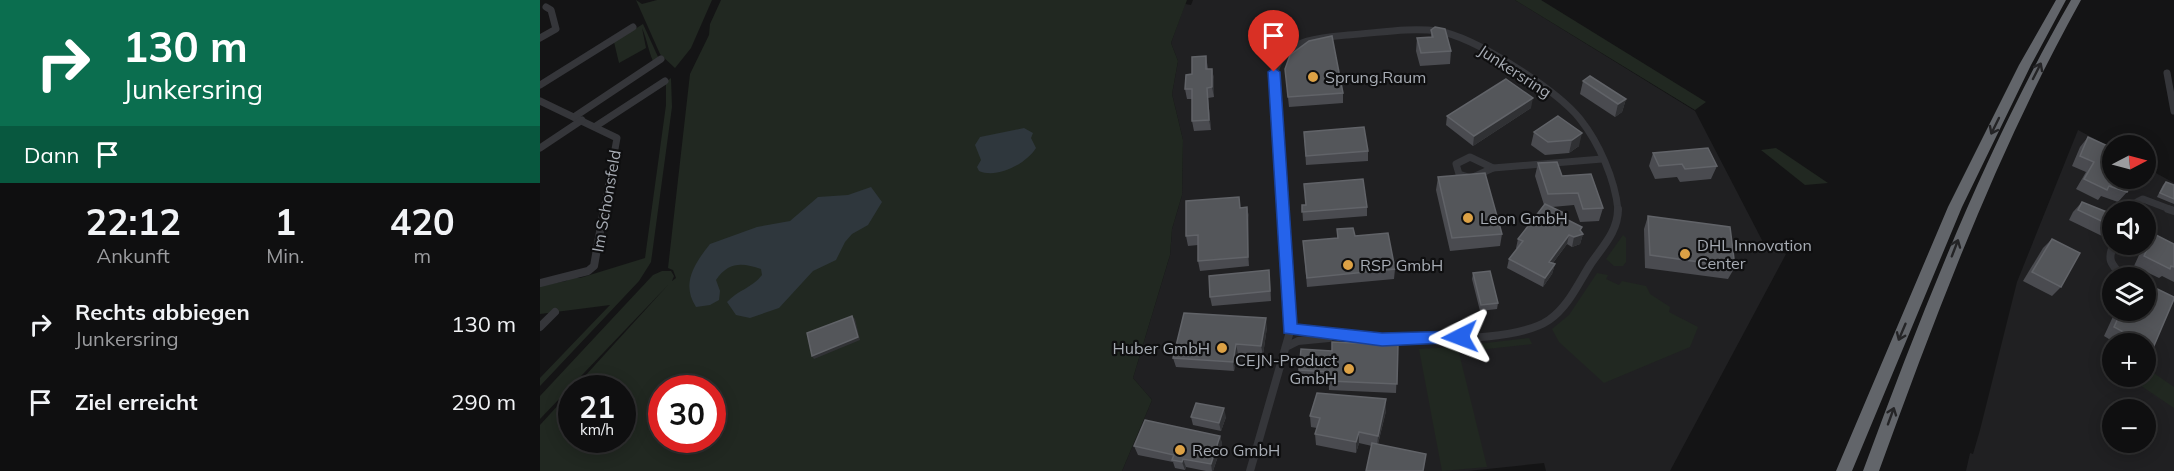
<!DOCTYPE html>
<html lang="de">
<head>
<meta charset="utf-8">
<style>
  body { margin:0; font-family:Mulish,sans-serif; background:#1d1d1e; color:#f1f3f6; height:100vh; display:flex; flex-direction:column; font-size:22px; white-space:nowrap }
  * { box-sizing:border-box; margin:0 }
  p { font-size:20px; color:#9b9c9f }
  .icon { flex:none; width:33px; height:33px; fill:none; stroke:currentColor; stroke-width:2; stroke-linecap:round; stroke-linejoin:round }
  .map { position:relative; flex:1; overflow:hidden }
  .panel { display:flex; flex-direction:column; background:#0f0f10; width:540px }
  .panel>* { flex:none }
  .top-card { background:#0b6e4f; color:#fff; overflow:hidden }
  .needle { width:39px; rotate:84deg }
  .tools { position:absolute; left:1562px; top:135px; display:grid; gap:12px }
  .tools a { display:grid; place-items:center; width:54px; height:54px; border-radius:50%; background:#0f0f10; box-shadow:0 3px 15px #0003,0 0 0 2px #2f2f30; font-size:30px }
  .speed { position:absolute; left:18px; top:375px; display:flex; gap:12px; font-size:30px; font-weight:700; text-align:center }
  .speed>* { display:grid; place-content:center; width:78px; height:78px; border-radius:50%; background:#0f0f10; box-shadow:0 3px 15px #0003,0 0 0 2px #2f2f30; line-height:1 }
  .speed small { font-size:15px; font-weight:400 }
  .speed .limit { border:9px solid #d22; background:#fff; color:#111 }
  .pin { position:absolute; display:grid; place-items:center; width:51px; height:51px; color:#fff; margin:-62px -26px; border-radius:50% 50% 50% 0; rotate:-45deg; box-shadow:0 0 6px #0007 }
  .pin .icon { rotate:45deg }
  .me { position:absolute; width:66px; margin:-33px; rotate:267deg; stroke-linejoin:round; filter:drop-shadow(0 0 4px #0008) }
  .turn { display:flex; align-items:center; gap:21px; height:126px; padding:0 24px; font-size:27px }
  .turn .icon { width:78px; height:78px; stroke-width:2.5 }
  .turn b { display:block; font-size:42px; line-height:51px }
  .then { display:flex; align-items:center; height:57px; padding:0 24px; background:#0003; gap:12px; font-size:22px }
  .eta { display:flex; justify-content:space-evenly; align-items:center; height:102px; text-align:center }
  .eta b { font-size:36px; font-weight:700; line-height:42px }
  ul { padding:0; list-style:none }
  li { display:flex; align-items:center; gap:18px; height:78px; padding:0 24px }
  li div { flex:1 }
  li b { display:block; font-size:22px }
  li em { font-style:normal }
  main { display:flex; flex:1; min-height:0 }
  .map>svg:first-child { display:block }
  .built { fill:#202022; fill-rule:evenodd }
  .green { fill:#212821; fill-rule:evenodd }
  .water { fill:#2f373d }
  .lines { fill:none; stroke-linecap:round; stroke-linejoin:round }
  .minor-far1 { stroke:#35363a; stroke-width:7 }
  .minor { stroke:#35363a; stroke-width:8 }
  .motorway { fill:#62656a; fill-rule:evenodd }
  .wall { fill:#4a4b50 }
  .shaded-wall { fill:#303134 }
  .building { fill:#54565a; stroke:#616368; stroke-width:1.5 }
  .oneway { stroke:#242426 }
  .route { fill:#2563eb; stroke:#184099; stroke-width:1.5 }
  .poi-dot { fill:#dca145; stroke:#0f0f10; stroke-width:2 }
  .labels { text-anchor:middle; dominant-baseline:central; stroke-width:4.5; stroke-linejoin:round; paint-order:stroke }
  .street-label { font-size:16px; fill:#a7acb4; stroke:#0f0f10 }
  .poi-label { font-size:16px; fill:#a7acb4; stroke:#0f0f10; text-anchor:start }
</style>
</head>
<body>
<main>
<section class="panel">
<div class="top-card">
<div class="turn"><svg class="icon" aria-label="right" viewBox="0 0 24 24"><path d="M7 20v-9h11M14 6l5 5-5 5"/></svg><div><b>130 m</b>Junkersring</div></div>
<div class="then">Dann<svg class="icon" aria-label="arrive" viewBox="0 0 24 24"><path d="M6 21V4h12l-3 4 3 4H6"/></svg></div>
</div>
<div class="eta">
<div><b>22:12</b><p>Ankunft</p></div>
<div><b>1</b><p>Min.</p></div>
<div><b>420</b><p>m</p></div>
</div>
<ul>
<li><svg class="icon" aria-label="right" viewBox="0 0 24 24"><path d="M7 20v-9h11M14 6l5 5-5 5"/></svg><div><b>Rechts abbiegen</b><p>Junkersring</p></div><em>130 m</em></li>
<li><svg class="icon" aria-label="arrive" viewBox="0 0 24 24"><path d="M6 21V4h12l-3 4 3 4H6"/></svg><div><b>Ziel erreicht</b></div><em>290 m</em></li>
</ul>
</section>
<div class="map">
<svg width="1634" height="471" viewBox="0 0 1634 471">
  <rect width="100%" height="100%" fill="#141415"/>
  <g class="built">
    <polygon points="653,0 975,0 1155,111 1224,244 1246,254 1130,471 1006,471 1004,463 928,471 582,471 612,400 593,378 630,255 632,229 642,195 643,140 632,94 638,61 631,43 645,4 651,5"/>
    <path d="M1538 130 1572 148V178H1605V167L1634 183V471H1426L1430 453 1433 454 1440 430 1477 282ZM1572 212H1605V244H1572ZM1572 278H1605V310H1572ZM1572 344H1605V376H1572ZM1572 410H1605V442H1572Z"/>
  </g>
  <g class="green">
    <polygon points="96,0 102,4 117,0 172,0 151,48 135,68 120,54"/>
    <path d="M181 0H647L631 43 638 61 632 94 643 140 642 195 632 229 630 255 593 378 612 400 582 471H0V425L31 391 32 440H82V388H34L128 285 0 419V396L113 275 122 271H131L134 276 132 281 136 278 133 270 128 268 150 74 169 35 170 24ZM122 388H172V440H122Z"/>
    <polygon points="975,0 1001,0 1166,102 1155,110"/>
    <path d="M103 24 119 59 113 61C108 50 107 39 102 28L106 48 79 63 74 42Z"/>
    <polygon points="131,78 132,107 111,262 99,281 0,386 0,378 70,305 0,314 0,286 26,281 31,278 40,278 105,258 126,105 126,82"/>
    <polygon points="1236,148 1288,183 1265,185 1221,150"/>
    <polygon points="1083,235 1086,238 1086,262 1083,266 1074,266 1066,259"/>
    <polygon points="1057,273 1068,275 1066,279 1079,285 1082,281 1106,286 1110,294 1130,307 1129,312 1158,327 1150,347 1064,383 1019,342 1012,329 1029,315"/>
    <polygon points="989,338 992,344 928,351 930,345"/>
    <polygon points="914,347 919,353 947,467 902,471 879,349"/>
    <polygon points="1605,367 1634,387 1634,408 1588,377 1605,376"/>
  </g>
  <g class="water">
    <path d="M484 128 493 133 491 138 496 148C486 164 457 179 439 171L437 167 441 160 435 145 440 137Z"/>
    <path d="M331 187 342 202 328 225 312 234 305 242 296 260 273 271 239 308 210 318 196 315 187 302C198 290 212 288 222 275L221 269C203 263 189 261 176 280L180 291 179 300 170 305 156 307C141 284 154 264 170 244L217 227 250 221 278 197 308 195Z"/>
  </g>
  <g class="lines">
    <g class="minor-far1">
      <polyline points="0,38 16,29 11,10 6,7"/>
      <polyline points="1627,73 1634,111"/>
      <polyline points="0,85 93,27"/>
      <polyline points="0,101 77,138 64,210"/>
      <polyline points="34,117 121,59"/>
      <polyline points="56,126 125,81"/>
      <polyline points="0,148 42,120"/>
      <polygon points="930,157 953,168 931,178 919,174 916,164"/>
      <polyline points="953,168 1062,159"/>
      <path d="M743 210C741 183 728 85 737 66 749 39 782 37 808 35 838 33 869 27 898 31 935 37 1017 90 1040 119 1059 143 1075 179 1078 210"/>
      <polyline points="1593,210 1597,202 1603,199 1632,210"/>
    </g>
    <g class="minor">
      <polyline points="1628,209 1634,211"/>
      <polyline points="1592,212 1594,209"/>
      <path d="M1574 244C1566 261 1572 265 1584 278"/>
      <polyline points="0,283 48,271 54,266 64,209"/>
      <polyline points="0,327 15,312"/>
      <path d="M750 329C807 336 963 351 1009 320 1028 307 1038 284 1050 265 1062 247 1078 232 1078 209"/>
      <polyline points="746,347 758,341 789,338"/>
      <polyline points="710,471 749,335 750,294 743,209"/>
    </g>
    <g class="motorway">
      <polygon points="1516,0 1526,0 1491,65 1422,207 1312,471 1296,471 1408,207 1479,65"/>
      <path d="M1531 0H1541C1457 151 1398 309 1339 471H1323C1383 309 1445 150 1531 0Z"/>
    </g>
  </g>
  <g class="wall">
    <polygon points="891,30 911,51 910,64 880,66 876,51 877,38 891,37"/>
    <polygon points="666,56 668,69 672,69 674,79 674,97 668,98 671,130 654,131 652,121 652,99 647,99 645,89 652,74"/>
    <polygon points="745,69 803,93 803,103 749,107"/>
    <polygon points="1043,81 1086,99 1082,112 1075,117 1040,94"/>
    <polygon points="991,108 933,146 906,125 907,116"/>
    <polygon points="1018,116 1039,146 1029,153 1005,155 991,145 994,132"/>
    <polygon points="764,132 828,151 828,161 766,165"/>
    <polygon points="1548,137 1572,148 1572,175 1567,173 1566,175 1587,192 1578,202 1561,196 1558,200 1536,189 1546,172 1532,166 1540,147"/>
    <polygon points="1113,153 1177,166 1171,179 1140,182 1137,177 1115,179 1109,166"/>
    <polygon points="998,163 1022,176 1063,208 1059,221 1040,222 1034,205 1012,207 1026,214 1024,218 1042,227 1040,231 1043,234 1040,244 1032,247 1027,244 1013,263 1015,264 1012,274 1003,287 967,268 969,259 977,249 976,248 978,239 1004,205 995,176"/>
    <polygon points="898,177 962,234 960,246 910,251 896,190"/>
    <polygon points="1626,182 1634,185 1634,204 1617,197 1623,185"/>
    <polygon points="1542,202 1572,226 1562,236 1529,220 1533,212"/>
    <polygon points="762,205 827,207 827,216 763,221"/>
    <polygon points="707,207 709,217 709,266 660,271 658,261 658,245 648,246 646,236 701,208"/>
    <polygon points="1108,216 1195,267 1188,279 1105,268 1104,229"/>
    <polygon points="797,229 815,236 855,269 854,279 767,287 763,241 797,238"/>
    <polygon points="1614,234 1634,244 1634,282 1622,276 1619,278 1594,266 1604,244 1605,244 1605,243"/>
    <polygon points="1512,239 1521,287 1512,296 1483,281 1503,248"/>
    <polygon points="933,273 958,303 957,309 940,311 932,279"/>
    <polygon points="730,280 731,301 672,306 670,297"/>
    <polygon points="1576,310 1605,310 1613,348 1605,354 1605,344 1577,344 1564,336"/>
    <polygon points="727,327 723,355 698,354 694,371 636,367 633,358"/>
    <polygon points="858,345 856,393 789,390 789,380 760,379 759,370 792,351"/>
    <polygon points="846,411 838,444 832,446 819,443 816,453 776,445 775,434 777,428 771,427 770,416"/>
    <polygon points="651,417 686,417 681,431 653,425"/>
    <polygon points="680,436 682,444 673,471 666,471 646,467 645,470 635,468 633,462 598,455 594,446"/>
  </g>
  <g class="shaded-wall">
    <polygon points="672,69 674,79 674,97 672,87"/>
    <polygon points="667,88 668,98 671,130 669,120"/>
    <polygon points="993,98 991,108 933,146 934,136"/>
    <polygon points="1086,99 1082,112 1075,117 1078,104"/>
    <polygon points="1042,133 1039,146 1029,153 1032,140"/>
    <polygon points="707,207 709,217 709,266 708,257"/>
    <polygon points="1042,227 1039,235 1043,234 1040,244 1032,247 1034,237"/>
    <polygon points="1029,235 1027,244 1007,271 1009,262"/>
    <polygon points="1015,264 1012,274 1003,287 1005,278"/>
    <polygon points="312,316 315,319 320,340 274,359 272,356"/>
    <polygon points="726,318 727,327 723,355 721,346"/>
    <polygon points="696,344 698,354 694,371 693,362"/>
    <polygon points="846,399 846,411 837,447 838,436"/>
    <polygon points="684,408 686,417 681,431 679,423"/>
    <polygon points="819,432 819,443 816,453 816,442"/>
    <polygon points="680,436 682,444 673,471 672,471 671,464"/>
    <polygon points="643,459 646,467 645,470 642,462"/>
  </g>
  <g class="building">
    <polygon points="895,27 905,29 911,51 881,53 877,38 893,37 891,30"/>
    <polygon points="792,36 803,93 748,97 745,69 750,55 769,41"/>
    <polygon points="666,56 666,69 672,69 672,87 667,88 669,120 652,121 652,89 645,89 646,75 652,74 652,57"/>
    <polygon points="1050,76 1086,99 1078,104 1043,81"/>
    <polygon points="966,79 993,98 934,136 907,116"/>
    <polygon points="1018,116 1042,133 1032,140 1008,142 994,132"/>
    <polygon points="824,127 828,151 766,156 764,132"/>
    <polygon points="1548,137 1572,148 1572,161 1571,161 1566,175 1590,187 1587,192 1569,186 1567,190 1544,179 1554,162 1540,156"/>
    <polygon points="1168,148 1177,166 1145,169 1142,164 1119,166 1113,153"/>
    <polygon points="1017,162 1022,176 1051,174 1063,208 1043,209 1038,193 1008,194 998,163"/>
    <polygon points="945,173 962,234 912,238 898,177"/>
    <polygon points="823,179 827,207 762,212 762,205 766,205 764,184"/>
    <polygon points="1626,182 1634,185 1634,199 1620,193"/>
    <polygon points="699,197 700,208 707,207 708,257 658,261 658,235 646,236 646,201"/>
    <polygon points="1542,202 1572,214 1572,226 1538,210"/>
    <polygon points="1005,204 1026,214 1016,214 1042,227 1040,230 1043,234 1034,237 1029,235 1009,262 1015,264 1005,278 969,259 983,241 978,239"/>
    <polygon points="1108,216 1190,227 1195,267 1110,255"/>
    <polygon points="813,228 815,236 848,233 855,269 767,278 763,241 798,238 797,229"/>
    <polygon points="1614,234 1634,244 1634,267 1631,266 1630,269 1604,256"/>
    <polygon points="1512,239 1540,253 1521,287 1492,272"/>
    <polygon points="729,270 730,291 670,297 669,276"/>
    <polygon points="950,271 958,303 941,305 933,273"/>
    <polygon points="1605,283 1634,297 1634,299 1613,348 1574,327 1582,310 1605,310"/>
    <polygon points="644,313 726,318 721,346 696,344 693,362 633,358"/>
    <polygon points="312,316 318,337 272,356 267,333"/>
    <polygon points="792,342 858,345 857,384 789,381 790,372 759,370 761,349 792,351"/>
    <polygon points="777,393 846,399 838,436 819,432 816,442 775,434 780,418 770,416"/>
    <polygon points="656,403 684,408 679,423 651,417"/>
    <polygon points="605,420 680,436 671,464 643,459 642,462 632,460 634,455 594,446"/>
    <polygon points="832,443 886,454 883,471 826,471"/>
  </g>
  <defs><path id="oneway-shaft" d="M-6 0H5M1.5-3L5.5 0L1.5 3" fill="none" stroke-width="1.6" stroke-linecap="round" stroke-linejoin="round" transform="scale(1.5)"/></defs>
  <g class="oneway">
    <use href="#oneway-shaft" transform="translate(1497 71) rotate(-63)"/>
    <use href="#oneway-shaft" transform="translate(1455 126) rotate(116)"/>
    <use href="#oneway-shaft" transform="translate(1415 248) rotate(-69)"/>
    <use href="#oneway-shaft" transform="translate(1362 332) rotate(113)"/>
    <use href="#oneway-shaft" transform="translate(1351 416) rotate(-70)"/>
  </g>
  <polygon class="route" points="734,68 740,72 757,324 842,333 920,331 925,333 927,337 925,342 842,346 744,333 728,72"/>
  <g class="poi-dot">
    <circle cx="773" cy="77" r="6"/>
    <circle cx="928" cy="218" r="6"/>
    <circle cx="1145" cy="254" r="6"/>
    <circle cx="808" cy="265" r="6"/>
    <circle cx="682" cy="348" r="6"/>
    <circle cx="809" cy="369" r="6"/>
    <circle cx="640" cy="450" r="6"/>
  </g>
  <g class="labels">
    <g class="street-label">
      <text transform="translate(975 71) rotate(33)">Junkersring</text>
      <text transform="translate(66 201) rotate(-80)">Im Schonsfeld</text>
    </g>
    <g class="poi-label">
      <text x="785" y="77">Sprung.Raum</text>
      <text x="940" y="218">Leon GmbH</text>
      <text x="1157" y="245">DHL Innovation<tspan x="1157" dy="18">Center</tspan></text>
      <text x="820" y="265">RSP GmbH</text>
      <text x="670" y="348" text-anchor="end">Huber GmbH</text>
      <text x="797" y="360" text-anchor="end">CEJN-Product<tspan x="797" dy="18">GmbH</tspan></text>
      <text x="652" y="450">Reco GmbH</text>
    </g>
  </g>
</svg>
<div class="tools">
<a><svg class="needle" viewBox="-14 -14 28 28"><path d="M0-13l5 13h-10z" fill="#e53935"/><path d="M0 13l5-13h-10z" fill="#9b9c9f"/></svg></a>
<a><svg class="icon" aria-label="sound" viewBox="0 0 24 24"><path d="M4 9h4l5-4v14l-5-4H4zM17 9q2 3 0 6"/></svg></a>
<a><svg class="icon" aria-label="layers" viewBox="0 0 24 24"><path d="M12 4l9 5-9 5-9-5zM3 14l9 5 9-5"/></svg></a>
<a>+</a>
<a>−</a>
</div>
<div class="speed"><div>21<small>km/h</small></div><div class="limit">30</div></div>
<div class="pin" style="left:734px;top:72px;background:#d93025"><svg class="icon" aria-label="arrive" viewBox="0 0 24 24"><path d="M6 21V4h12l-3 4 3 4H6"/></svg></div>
<svg class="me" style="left:920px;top:337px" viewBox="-20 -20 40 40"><path d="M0-17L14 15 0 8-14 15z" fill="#2563eb" stroke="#fff" stroke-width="4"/></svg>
</div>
</main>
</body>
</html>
